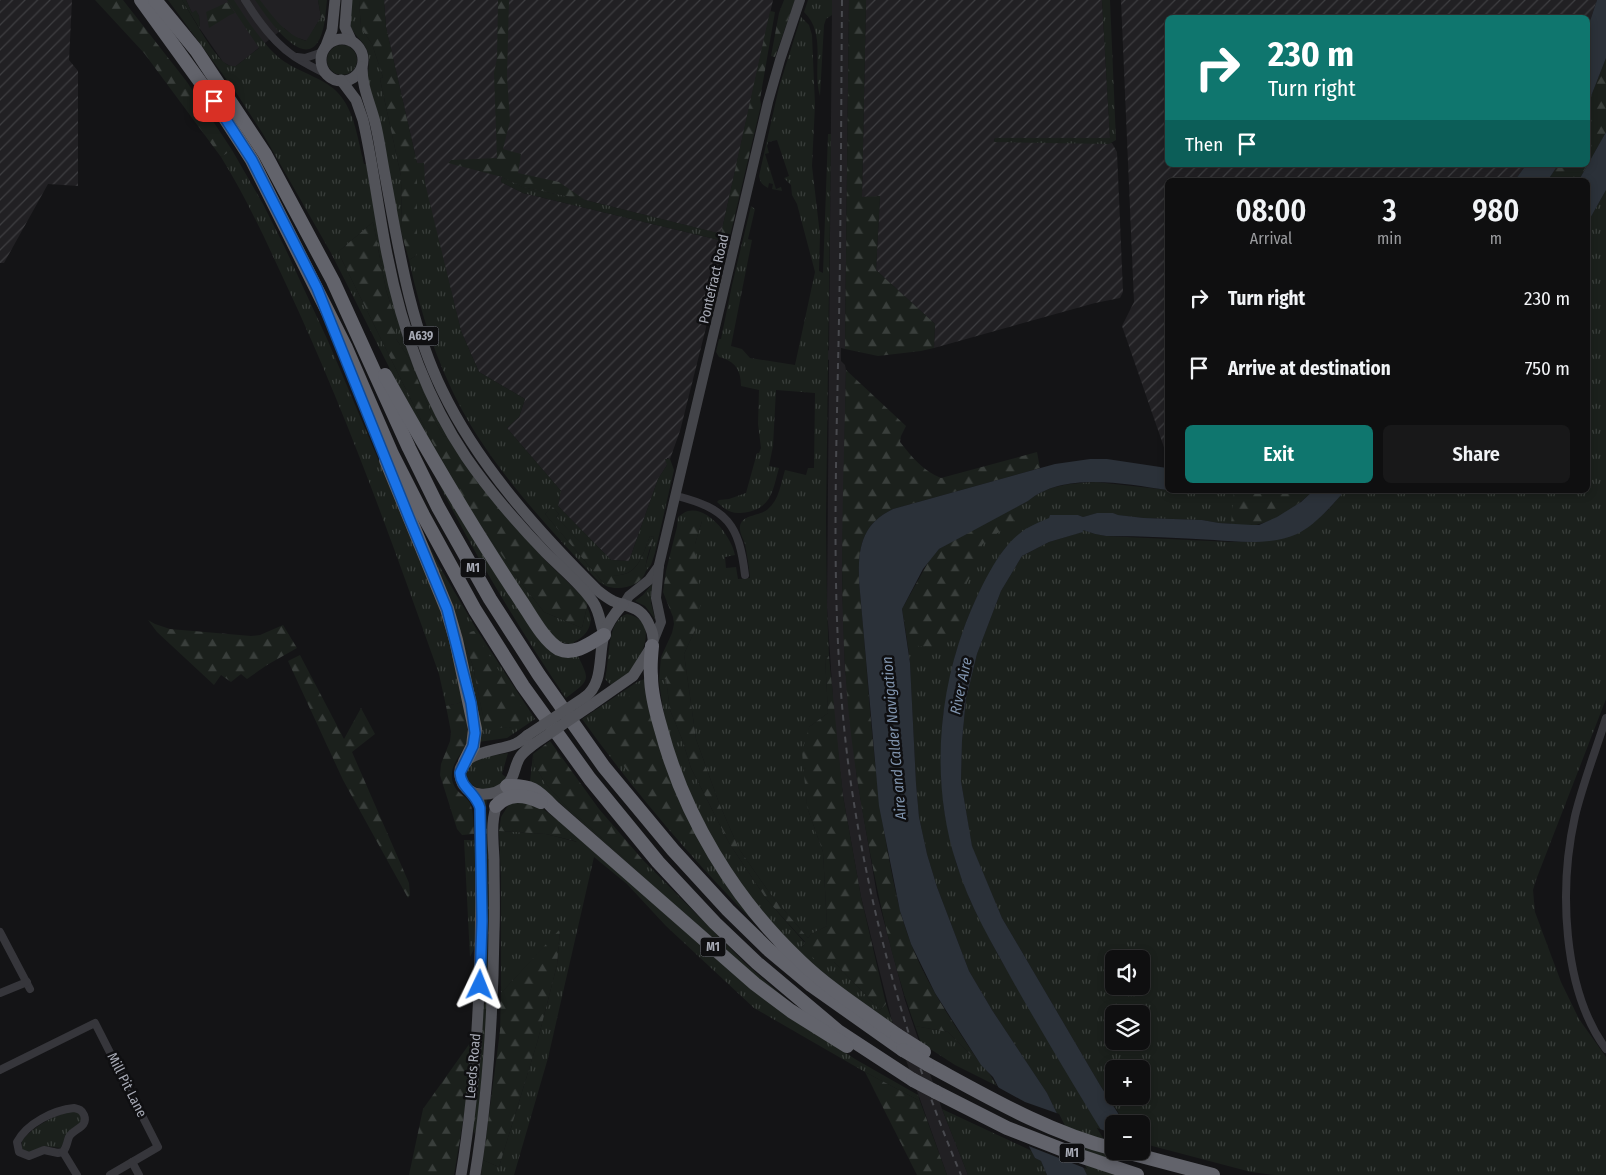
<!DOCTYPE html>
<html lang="en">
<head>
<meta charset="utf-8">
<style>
  body { margin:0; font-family:"Fira Sans Condensed",sans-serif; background:#181819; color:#f1f3f6; height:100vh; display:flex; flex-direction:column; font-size:19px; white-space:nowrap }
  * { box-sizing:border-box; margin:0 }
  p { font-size:16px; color:#9b9c9f }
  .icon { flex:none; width:28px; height:28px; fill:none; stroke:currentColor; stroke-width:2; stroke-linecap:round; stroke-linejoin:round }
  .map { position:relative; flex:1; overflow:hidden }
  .panel { position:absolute; left:1165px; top:178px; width:425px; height:315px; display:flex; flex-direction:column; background:#0f0f10; border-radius:8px; box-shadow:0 2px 8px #0003,0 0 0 1px #2f2f30 }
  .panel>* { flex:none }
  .hud { position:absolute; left:1165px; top:15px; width:425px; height:152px; border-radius:8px; box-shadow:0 2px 8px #0003,0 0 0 1px #2f2f30; background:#0f766e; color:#fff; overflow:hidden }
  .tools { position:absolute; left:1105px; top:950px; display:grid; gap:10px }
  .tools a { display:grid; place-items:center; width:45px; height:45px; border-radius:8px; background:#0f0f10; box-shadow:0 2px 8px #0003,0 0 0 1px #2f2f30; font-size:25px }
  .pin { position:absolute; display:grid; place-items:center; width:42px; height:42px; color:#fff; margin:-21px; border-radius:10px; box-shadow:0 2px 8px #0006 }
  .me { position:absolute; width:55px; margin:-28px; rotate:2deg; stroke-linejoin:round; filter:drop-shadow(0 0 4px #0008) }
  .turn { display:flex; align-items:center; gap:18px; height:105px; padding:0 20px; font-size:22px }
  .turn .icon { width:65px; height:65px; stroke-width:2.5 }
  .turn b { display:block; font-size:35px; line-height:42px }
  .then { display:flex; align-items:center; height:48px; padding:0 20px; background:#0003; gap:10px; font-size:19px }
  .eta { display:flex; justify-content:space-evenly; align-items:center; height:85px; text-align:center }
  .eta b { font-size:30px; font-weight:600; line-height:35px }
  .primary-button { display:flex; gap:10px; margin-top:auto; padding:10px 20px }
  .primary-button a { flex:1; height:58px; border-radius:8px; background:#0f766e; color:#fff; font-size:20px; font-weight:600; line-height:58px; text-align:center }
  .primary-button a+a { background:#181819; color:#f1f3f6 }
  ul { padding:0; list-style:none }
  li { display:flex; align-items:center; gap:15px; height:70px; padding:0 20px }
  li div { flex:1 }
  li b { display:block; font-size:19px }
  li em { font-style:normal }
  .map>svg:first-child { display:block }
  .built { fill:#212023 }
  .industrial { fill:url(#industrial-furrows) }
  .grass { fill:url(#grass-tufts); fill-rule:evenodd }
  .forest { fill:url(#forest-firs) }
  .water { fill:#2b3139 }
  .pier { fill:#141416 }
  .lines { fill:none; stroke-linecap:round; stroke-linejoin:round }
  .minor { stroke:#36363b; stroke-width:8 }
  .secondary { stroke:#44454a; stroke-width:10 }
  .primary { stroke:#525359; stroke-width:11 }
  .motorway { stroke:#62636b; stroke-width:14 }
  .rail { stroke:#494a4f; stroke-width:2; stroke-dasharray:6 5; stroke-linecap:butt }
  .primary-bridge { stroke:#525359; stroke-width:11 }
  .motorway-bridge { stroke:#62636b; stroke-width:14 }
  .route-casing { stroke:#114b97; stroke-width:12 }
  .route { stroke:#1a73e8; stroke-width:9 }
  .labels { text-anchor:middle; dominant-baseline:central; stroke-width:5; stroke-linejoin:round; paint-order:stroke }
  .shield { fill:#0f0f11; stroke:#797c84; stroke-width:1 }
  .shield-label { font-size:12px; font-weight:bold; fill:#a7aab5 }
  .street-label { font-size:14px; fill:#a7aab5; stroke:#0f0f11 }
  .water-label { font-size:15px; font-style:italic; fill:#8094ae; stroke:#0f0f11 }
</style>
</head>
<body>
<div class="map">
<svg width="1606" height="1175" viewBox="0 0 1606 1175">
  <defs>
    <pattern id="industrial-furrows" width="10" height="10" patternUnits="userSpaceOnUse" patternTransform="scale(1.25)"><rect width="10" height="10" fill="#212023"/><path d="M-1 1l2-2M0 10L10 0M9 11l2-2" fill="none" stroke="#3e3e41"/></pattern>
    <pattern id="grass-tufts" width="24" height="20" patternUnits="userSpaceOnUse" patternTransform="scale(1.25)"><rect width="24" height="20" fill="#1b201c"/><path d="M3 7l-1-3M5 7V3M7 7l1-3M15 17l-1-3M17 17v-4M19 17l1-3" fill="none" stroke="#393e3b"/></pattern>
    <pattern id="forest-firs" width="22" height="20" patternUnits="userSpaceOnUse" patternTransform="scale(1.25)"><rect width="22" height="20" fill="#1b201c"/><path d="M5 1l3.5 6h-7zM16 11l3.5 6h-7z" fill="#393e3b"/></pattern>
  </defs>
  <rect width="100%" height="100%" fill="#141416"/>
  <g class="built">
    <polygon points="186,0 318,0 321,17 307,41 294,37 284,28 236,66 230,66 223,62 200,29 199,16 196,11 192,13"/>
    <polygon points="832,0 849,0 845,349 841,348 841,361 845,365 846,370 842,580 845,667 857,778 877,895 905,1000 942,1109 968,1175 947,1175 892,1021 861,897 843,796 834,716 827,608 829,360 821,356 829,350"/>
  </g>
  <g class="industrial">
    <polygon points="0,0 72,0 69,60 78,71 78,186 48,184 4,263 0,263"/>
    <polygon points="384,0 773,0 721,234 585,200 523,187 502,177 501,182 523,193 719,240 716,255 721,259 722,264 680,431 670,459 667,458 667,465 658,479 629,561 611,560 558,506 561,491 507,428 519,417 525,399 479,372 461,331 424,183 424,163 417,163 386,27"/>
    <polygon points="866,0 1102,0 1110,138 995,138 994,141 1112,143 1117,152 1123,292 1120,298 1095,303 934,348 935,324 876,270 880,196 862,197"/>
    <polygon points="1121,0 1597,0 1588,27 1588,18 1168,18 1168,165 1526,165 1515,180 1168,180 1167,456 1122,326 1134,302"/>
  </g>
  <g class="grass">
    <path d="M168 0H182C190 13 214 56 225 63 228 66 232 66 236 66L259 48 227 0H234C245 17 268 52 285 62 300 72 327 80 338 93 355 111 358 141 364 164H366C384 257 396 355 449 435L444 437 432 416 409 358 396 339V321L386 290 373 222 338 252 430 438 471 511 522 584 544 612 582 628 587 607C595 621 589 635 574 642V644C565 644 560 643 553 637L510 573 433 447 392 373 331 253 263 134 235 91Z"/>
    <path d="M255 0H260C274 18 285 34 306 41L321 17 325 19C315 86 272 25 255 0Z"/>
    <path d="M352 0H359L361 28 372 44 383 77 380 79 401 176 402 235 367 86C367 75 371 61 367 50 364 42 357 38 353 31 347 23 351 9 352 0Z"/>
    <path d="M808 0H832V15L826 19 824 25 820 96C812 68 827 34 804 12Z"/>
    <polygon points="1102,0 1110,0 1116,140 1109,144 994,142 995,138 1110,138"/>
    <path d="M801 17 809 25 812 35 815 105 812 166 820 235 819 271 823 273 828 134H831L826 519 827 608 829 656 825 657 828 713 809 727 806 786 807 807 823 852 827 926 811 934 808 938 771 895 739 849 719 803 696 739 684 654 696 628 695 544 702 521 677 527 678 517C681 515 684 512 688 511 709 506 732 538 735 555L725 557 726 568 736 567 738 579 750 578C749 567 747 555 745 544 743 538 739 532 740 526 742 514 761 516 768 509 779 500 781 483 785 470L806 475 808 468H814L815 393 776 390 773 446 769 466 779 468C773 489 772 507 748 512 733 515 728 512 717 502L719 500 729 499 746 493 757 453H759L761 448 758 424 759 390 741 386C741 370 735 361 719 357L716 352 719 339H721L732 285 751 206 755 209 748 239 752 240 731 346 742 349 750 358 795 365 815 272 797 204 792 195 791 185 784 178 789 176 777 140 768 142 767 146 769 153 765 154 776 189 781 187 782 191 772 189 773 184 769 183 768 188C762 185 760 182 759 176L779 87Z"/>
    <circle cx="342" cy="60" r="15"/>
    <path d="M232 150 263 204 286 250 328 341 418 553 439 606 452 648 463 702 446 706 439 674C392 542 345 409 285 282 265 239 246 197 221 157Z"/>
    <path d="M417 163H424L425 183 461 331 479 372 525 399 519 417 507 428 561 491 558 506 611 560 629 561 658 479 667 465 665 459H670L674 470 655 553 651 565 646 571V564L654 537 650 536C642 556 638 578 611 575L556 517 559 514 552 506 545 514 606 586 599 582C551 531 496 472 462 410 437 363 420 312 409 260L417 255Z"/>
    <polygon points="502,177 523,187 585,200 730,236 719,240 523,193 501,182"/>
    <path d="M1606 190V699L1536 880 1533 890 1535 912 1561 982 1579 1019 1606 1057V1175H1275L1251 1172 1141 1143V1124H1124L1118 1112 1100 1085 1002 918 972 847 961 781 962 741 966 699 977 654 1001 591 1022 556 1049 542 1082 532 1083 530 1095 534 1106 536 1231 542 1265 541 1314 522 1329 509 1345 490H1588V222ZM1114 959H1141V986H1114ZM1114 1014H1141V1041H1114ZM1114 1069H1141V1096H1114Z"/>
    <path d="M436 478 543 642 577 654C590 681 591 679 566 698 518 627 474 554 436 478Z"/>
    <path d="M1096 482 1168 490H1314L1252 525 1219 523 1202 520 1144 518 1117 515 1113 513H1097L1083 517 1078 515H1058L1044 521 1027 529 1006 547 1000 555 979 593 968 617 955 656 943 715 941 772 944 810 956 863 970 900 998 955 1128 1175H1087L1047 1093 992 1010 969 971 937 887 927 854 919 817 916 783 910 663 906 629 947 544 1028 501C1046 485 1072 483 1096 482Z"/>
    <path d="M406 500 441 569 477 630 535 719 507 738 478 742 474 705ZM461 634 513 728 485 726 473 666Z"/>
    <polygon points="652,584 651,603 655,619 645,606 635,601 643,595"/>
    <path d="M627 614C654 620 647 644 637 662 635 665 634 669 631 672 626 677 618 682 612 686L605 679C610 661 606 620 627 614Z"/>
    <path d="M647 678 660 740 761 929C696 864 636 794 582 719L637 682Z"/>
    <path d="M666 679 670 710 682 739 691 768 729 843 767 900 805 943 802 947 834 962 880 1010 886 1004 893 1024C861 1001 827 979 799 952 725 881 670 783 659 680Z"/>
    <path d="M508 753 502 774 507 778C504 781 500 786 495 787 475 796 455 774 473 762 482 756 497 755 508 753Z"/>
    <polygon points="533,754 534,764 545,783 566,806 638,870 642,859 745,963 794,1006 770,989 553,797 530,782"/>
    <polygon points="488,797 486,805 489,861 490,972 484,978 482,814 484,798"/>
    <polygon points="528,801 535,803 592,846 814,1032 855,1059 918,1095 920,1101 865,1072 754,1008 666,926 627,884 594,857 548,1058 514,1175 481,1175 483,1160 499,1167 537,1043 557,965 560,930 501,993 501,877 499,831 546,834 577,842"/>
    <polygon points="464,840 474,840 477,868 476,945 470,957"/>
    <polygon points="489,999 477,1128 474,1134 473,1127 483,1006"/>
    <polygon points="915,1026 948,1032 970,1054 986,1068 997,1086 955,1065 921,1043"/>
    <polygon points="942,1109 1032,1151 1035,1158 1041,1161 1047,1175 968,1175"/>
    <path d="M73 1110 80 1114 81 1122 68 1132 61 1148 43 1146 29 1153 22 1150V1140C37 1124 52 1117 73 1110Z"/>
  </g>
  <g class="forest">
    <polygon points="95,0 123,0 187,82 232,150 221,157 144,53"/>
    <polygon points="182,0 186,0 192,13 196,10 199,16 200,29"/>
    <polygon points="318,0 327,0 325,19 321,17"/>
    <polygon points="359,0 384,0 386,27 417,163 417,255 409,260 402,235 401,176 380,79 383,77 372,44 361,28"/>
    <polygon points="498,0 509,0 507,76 510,121 503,149 521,154 518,173 559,182 585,200 523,187 502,177 448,163 451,160 497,158 494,73 497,58"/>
    <polygon points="784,0 795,0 775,57 771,56 779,13"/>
    <polygon points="849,0 866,0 862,197 880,196 876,270 935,324 934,348 921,351 878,356 845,349"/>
    <polygon points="228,2 235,13 230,15 209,28 206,12"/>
    <polygon points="770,11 775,12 760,99 761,105 730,236 721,234"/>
    <polygon points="1606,58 1606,132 1579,180 1548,180 1558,165 1588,165 1588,104"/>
    <polygon points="373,222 386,290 396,321 396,339 409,358 432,416 444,437 449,435 505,514 544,559 588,602 582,628 544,612 522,584 471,511 430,438 338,252"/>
    <path d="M846 370 906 426 901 436 900 442C912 457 923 471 941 478L1037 452 1040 468 893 509C861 524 858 549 859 581 868 670 871 760 887 848 893 880 899 913 911 944 928 987 955 1026 981 1065L948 1032 915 1026C892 963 878 897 866 831 856 777 848 721 845 666 839 567 844 468 846 370Z"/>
    <path d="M1234 490H1314C1299 504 1280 520 1259 524 1250 527 1240 524 1231 524Z"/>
    <path d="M552 506 559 514 556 517 612 575C638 578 642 556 650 536L654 537C651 546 647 555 646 564 645 567 647 568 646 571 641 587 619 591 606 586L545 514Z"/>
    <polygon points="1012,509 1018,518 984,543 976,551 980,553 1004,536 1007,541 974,570 961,593 960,628 942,648 908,645 902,609 930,559 939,549 947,544"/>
    <polygon points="690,514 702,521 695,544 701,601 696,628 684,654 696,739 719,803 739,849 771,895 808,938 811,934 827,926 823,852 807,807 802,752 809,727 828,713 825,657 829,656 843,796 861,897 886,1004 880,1010 834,962 824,967 802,948 805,942 767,900 729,843 691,768 682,739 670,710 666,679 659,680 661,657 672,633 674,624 673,617 663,592 666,571 677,527"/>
    <polygon points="148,620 155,624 170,629 251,636 260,635 283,625 297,648 267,665 247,679 241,674 231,682 221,675 214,685 157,632"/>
    <polygon points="474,631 526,714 513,728 485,727 473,666 461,634"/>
    <polygon points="300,655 344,739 361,708 375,734 352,752 409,883 410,895 408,898 343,780 288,661"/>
    <polygon points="635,690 647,694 702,846 691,849 650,803 598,729"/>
    <path d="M463 702C466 715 470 730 466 744 461 756 450 764 452 779 455 794 465 794 470 803 474 812 473 824 474 834L462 835 457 829 440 775 441 764 450 741 451 732 446 706Z"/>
    <polygon points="550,741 599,809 642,859 639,871 566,806 545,783 534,764 533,754"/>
    <polygon points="528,801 579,842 546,834 499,831 501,817 509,804"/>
    <polygon points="560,929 557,965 537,1043 499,1167 483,1160 500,1031 501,993"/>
    <polygon points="470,1043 466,1103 454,1175 409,1175 423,1109"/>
    <polygon points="865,1072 920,1101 947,1175 917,1175"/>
  </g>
  <g class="water">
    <polygon points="1597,0 1606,0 1606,58 1588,104 1588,27"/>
    <polygon points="1606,132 1606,190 1588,222 1588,180 1579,180"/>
    <polygon points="1526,165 1558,165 1548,180 1515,180"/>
    <path d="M1090 459H1107L1167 468V490C1125 484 1064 471 1028 501L939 549 923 569 902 609 910 663 916 783 919 817 927 854 937 887 969 971 992 1010 1047 1093 1087 1175H1047L1041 1161 1035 1158 993 1077 981 1065 935 993 911 944 900 911 879 806 859 581C858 549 861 524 893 509L1055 464Z"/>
    <path d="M1314 490H1345C1335 503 1313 527 1297 534 1272 545 1241 542 1214 540 1178 538 1142 536 1106 536L1095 534 1083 530V532L1049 542 1022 556 1001 591 977 654 966 699 962 741 961 781 972 846 1002 918 1100 1085 1123 1121 1124 1124H1114V1151C1080 1096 1047 1041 1015 985 993 945 969 906 956 862 932 787 937 701 964 628 974 601 996 551 1019 534 1027 527 1039 522 1049 518L1050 515H1078L1083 517 1097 513H1113L1118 515 1144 518 1202 520 1219 523 1252 525H1259L1277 517 1301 502Z"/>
  </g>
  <g class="pier">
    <polygon points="994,1085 1025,1102 1059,1114 1087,1169 1026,1145"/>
    <polygon points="1097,1128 1114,1134 1114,1151 1141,1150 1157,1175 1126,1175"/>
  </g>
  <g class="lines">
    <g class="minor">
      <path d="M245 0C258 21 274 43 295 57 306 64 318 70 330 76"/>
      <polyline points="297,57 305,58 323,52"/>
      <path d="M677 496C727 509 739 524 745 575"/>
      <path d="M1606 718C1596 750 1583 783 1575 816 1559 887 1562 989 1606 1049"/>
      <polyline points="0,932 30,989"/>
      <polyline points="0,993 27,982"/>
      <polyline points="0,1070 95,1023 158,1147 110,1175"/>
      <path d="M74 1108C79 1109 82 1110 84 1115 89 1127 73 1129 69 1137 67 1142 67 1147 63 1152L58 1153 44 1150 29 1156 19 1152 17 1142C27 1123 54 1110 74 1108Z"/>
      <polyline points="63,1152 77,1175"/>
      <polyline points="132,1162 139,1175"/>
    </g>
    <g class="secondary">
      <polyline points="624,604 629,596 649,580 659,566"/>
      <polyline points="653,642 661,622 656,598 659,565 768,102 780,60 800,0"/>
    </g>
    <g class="primary">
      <polyline points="347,0 345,27 351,40"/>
      <circle cx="342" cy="60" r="21"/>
      <polyline points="326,46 332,30 335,0"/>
      <path d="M362 67C362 87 370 103 375 122 379 138 381 154 384 170 398 244 409 322 442 390 478 465 538 531 597 590 602 594 607 598 613 601 630 608 642 606 650 627 653 633 654 640 652 646L633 676 590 706"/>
      <path d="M341 80 356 100 363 120C373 164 378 209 387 254 401 326 425 396 466 457 490 492 517 523 546 553 561 568 582 585 593 602 600 612 600 624 604 634"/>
      <path d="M585 697C604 683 598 656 604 635 607 623 615 613 623 604"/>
      <path d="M528 735C524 738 520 742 515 744 500 751 451 752 461 780 467 799 495 797 507 785 515 778 514 766 520 757 523 752 529 748 534 744"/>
      <path d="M461 1175C481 1055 482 935 480 814L479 802 471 791"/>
      <path d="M475 1175C488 1094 493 1013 494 932 495 908 494 883 494 859 493 838 490 819 499 799"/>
    </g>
    <g class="motorway">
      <polyline points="141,0 214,101 252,160 346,348 392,454 423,515 475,610 523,686 590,779 658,862 715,923 757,963 838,1031 913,1080"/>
      <polyline points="155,0 196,50 265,154 333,281 409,448 438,507 490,599 539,675 604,767 673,850 728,910 769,950 811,985 903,1050"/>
      <path d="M385 375C428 452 472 528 521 601 530 614 544 641 559 649 574 656 591 643 604 635"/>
      <polyline points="386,460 447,609 456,640 475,729 473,746 465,762"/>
      <path d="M652 646C651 656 650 666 651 676 651 694 656 712 661 729 684 816 734 899 800 961 829 989 864 1011 897 1035"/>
      <path d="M507 786C531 785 537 790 553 807L755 984 791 1011 847 1046"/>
      <path d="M496 806C509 792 525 795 541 802"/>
      <path d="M927 1064C988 1097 1047 1132 1114 1149"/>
      <polyline points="936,1092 1007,1128 1071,1153 1137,1175"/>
      <polyline points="1122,1151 1213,1175"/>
    </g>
    <path class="rail" d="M842 0C841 122 841 244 838 365 835 505 831 646 851 784 871 919 908 1049 961 1175"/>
    <g class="primary-bridge">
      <polyline points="528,735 585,697"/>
      <polyline points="534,744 590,706"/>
    </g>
    <g class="motorway-bridge">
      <polyline points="897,1035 924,1052"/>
      <polyline points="903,1050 927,1064"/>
      <polyline points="913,1080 936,1092"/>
    </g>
  </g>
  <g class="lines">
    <defs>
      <path id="route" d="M214 101 252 160 317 288 410 520 447 609 471 703 475 733 473 746 460 773C461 788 476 793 480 808L482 921 480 985"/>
    </defs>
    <use href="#route" class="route-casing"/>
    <use href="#route" class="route"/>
  </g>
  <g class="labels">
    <g class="shield">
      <rect x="403.5" y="326.5" width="35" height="19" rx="4"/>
      <rect x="460.5" y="558.5" width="25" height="19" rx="4"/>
      <rect x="700.5" y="937.5" width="25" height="19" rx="4"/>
      <rect x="1059.5" y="1143.5" width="25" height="19" rx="4"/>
    </g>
    <g class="shield-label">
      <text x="421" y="336">A639</text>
      <text x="473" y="568">M1</text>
      <text x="713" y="947">M1</text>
      <text x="1072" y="1153">M1</text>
    </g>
    <g class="street-label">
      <text transform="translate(714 279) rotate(-77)">Pontefract Road</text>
      <text transform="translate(473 1066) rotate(-85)">Leeds Road</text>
      <text transform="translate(127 1085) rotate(63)">Mill Pit Lane</text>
    </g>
    <g class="water-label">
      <text transform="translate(961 686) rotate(-78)">River Aire</text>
      <text transform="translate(894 738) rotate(-95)">Aire and Calder Navigation</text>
    </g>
  </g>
</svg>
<div class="tools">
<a><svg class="icon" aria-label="sound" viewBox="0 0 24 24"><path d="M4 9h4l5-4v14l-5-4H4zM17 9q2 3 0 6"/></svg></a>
<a><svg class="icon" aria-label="layers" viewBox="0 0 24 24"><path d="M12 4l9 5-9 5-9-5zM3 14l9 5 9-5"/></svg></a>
<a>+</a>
<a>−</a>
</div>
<div class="pin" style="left:214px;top:101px;background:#d93025"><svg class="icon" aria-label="arrive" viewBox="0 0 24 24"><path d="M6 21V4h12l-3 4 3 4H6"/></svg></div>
<svg class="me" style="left:480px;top:985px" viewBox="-20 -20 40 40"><path d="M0-17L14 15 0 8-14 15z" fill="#1a73e8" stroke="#fff" stroke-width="4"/></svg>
<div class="hud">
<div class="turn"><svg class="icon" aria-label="right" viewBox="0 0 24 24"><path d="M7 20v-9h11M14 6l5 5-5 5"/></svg><div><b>230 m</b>Turn right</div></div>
<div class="then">Then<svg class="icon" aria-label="arrive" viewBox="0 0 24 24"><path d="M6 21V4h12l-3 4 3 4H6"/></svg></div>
</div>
<section class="panel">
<div class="eta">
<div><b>08:00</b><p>Arrival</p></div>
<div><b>3</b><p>min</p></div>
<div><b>980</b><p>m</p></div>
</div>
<ul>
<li><svg class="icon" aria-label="right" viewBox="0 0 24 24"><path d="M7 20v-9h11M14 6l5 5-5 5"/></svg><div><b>Turn right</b></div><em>230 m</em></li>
<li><svg class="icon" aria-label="arrive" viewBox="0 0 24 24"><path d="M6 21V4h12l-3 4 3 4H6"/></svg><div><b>Arrive at destination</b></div><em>750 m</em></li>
</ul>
<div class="primary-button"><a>Exit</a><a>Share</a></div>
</section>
</div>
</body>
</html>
